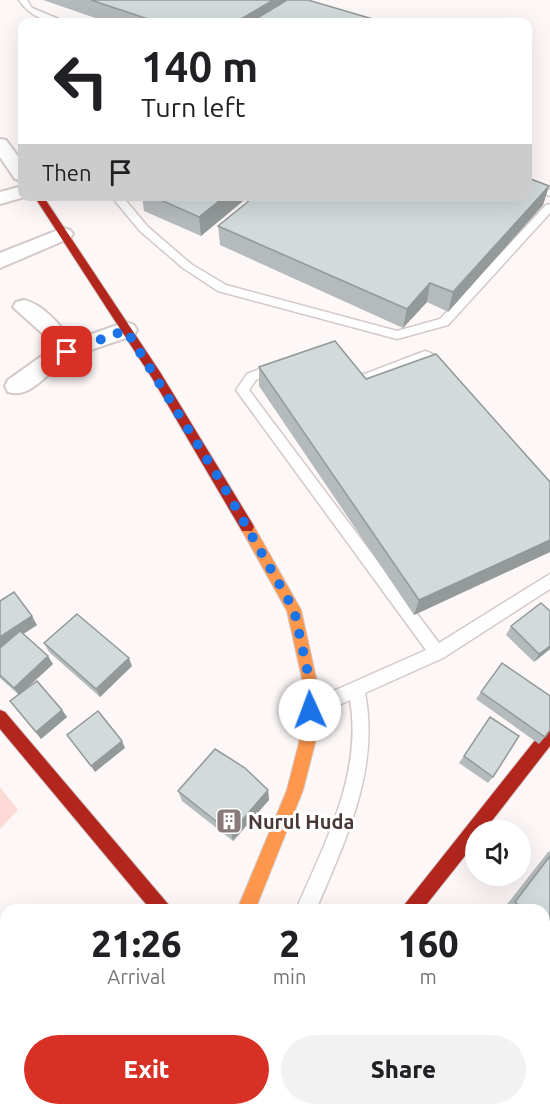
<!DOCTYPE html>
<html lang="en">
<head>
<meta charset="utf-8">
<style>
  body { margin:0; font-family:Ubuntu,sans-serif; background:#f2f2f2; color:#202124; height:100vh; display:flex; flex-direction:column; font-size:22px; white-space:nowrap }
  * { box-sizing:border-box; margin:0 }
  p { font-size:20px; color:#757577 }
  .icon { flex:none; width:33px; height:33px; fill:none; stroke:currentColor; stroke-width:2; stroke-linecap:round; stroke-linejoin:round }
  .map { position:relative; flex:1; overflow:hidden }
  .sheet { position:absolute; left:0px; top:904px; width:550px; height:212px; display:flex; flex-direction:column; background:#fff; border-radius:18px 18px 0 0; box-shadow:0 6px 24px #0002 }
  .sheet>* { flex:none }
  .guide { position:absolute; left:18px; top:18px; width:514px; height:183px; border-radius:12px; box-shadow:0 6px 24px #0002; background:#fff; color:#202124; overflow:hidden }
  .tools { position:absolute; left:465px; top:820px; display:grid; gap:12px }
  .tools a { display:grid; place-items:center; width:66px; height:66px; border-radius:50%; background:#fff; box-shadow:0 6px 24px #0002; font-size:30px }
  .pin { position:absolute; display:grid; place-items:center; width:51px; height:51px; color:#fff; margin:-26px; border-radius:12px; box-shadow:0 3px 9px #0006 }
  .me { position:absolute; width:66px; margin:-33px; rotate:358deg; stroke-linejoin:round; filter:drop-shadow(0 0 4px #0008) }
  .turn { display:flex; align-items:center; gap:21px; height:126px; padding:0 24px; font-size:27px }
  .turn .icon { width:78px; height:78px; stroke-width:2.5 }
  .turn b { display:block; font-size:42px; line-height:51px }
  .then { display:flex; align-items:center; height:57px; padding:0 24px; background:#0003; gap:12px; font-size:22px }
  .eta { display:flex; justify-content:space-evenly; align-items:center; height:102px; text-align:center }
  .eta b { font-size:36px; font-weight:800; line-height:42px }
  .button { display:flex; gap:12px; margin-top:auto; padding:12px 24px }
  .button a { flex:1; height:69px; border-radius:36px; background:#d93025; color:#fff; font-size:24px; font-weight:800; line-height:69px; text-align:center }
  .button a+a { background:#f2f2f2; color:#202124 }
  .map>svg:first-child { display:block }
  .green { fill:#fedad7 }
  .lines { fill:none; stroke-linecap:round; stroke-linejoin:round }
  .lane-casing { stroke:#d4c9c8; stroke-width:3 }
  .street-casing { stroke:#d4c9c8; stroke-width:4 }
  .slow-casing { stroke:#d4c9c8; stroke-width:2 }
  .jam-casing { stroke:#d4c9c8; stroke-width:2 }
  .lane { fill:#fffefe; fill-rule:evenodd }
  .street { fill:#fffefe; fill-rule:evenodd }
  .slow { fill:#ff974d; fill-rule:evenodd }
  .jam { fill:#b3261e; fill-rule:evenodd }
  .wall { fill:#b5bbbc }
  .shaded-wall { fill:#949999 }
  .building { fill:#d3dadb; stroke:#949999; stroke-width:1.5 }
  .route { stroke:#1a73e8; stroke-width:10; stroke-dasharray:0 18 }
  .labels { text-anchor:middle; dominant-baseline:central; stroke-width:6; stroke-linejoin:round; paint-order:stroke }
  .near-poi-label { font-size:20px; font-weight:bold; fill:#493836; stroke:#fff; text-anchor:start }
</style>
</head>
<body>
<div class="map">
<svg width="550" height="1115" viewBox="0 0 550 1115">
  <rect width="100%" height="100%" fill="#fdf8f7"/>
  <polygon class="green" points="0,787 18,810 0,829"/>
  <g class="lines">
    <defs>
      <g id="lane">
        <path d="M19 0H27L32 8 66 22C48 24 28 15 19 0Z"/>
        <polygon points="528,182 550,190 550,196 528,188"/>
        <polygon points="111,196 122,196 148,227 191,264 226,285 397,331 440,319 546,205 550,204 550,213 448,325 397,339 218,291 183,268 140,231"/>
        <path d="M425 351C436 354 442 362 448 371L446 374H438L425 360 363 385 352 381 344 371 350 367 362 375Z"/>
        <path d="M277 362 281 363 283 366 281 369 256 380 249 390 439 643 550 574V589L443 658 365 693C380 770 345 841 316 910H296C324 844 363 774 350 700L310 718 304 716 302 710 304 704 426 650 236 390 247 374Z"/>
      </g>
      <g id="street">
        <polygon points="0,139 6,140 22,162 22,181 15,179 0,157"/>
        <polygon points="22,186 22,196 28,196 0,204 0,192"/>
        <polygon points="63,228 70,230 73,234 70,238 0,268 0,253"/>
        <path d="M24 300C44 305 60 325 72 341L126 322 134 325 137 330 134 335C112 344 84 350 64 362 46 373 31 399 8 392L5 386 8 380 53 348 44 335 13 307 16 302Z"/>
        <polygon points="141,1110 183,1110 181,1115 139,1115"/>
        <polygon points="251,1110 293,1110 291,1115 249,1115"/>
        <polygon points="340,1110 385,1110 387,1115 342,1115"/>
      </g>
      <polygon id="slow" points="247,522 252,523 301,610 316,678 318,710 315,743 303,790 255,910 237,910 287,790 299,743 302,710 302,678 287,611 240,527 242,523"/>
      <g id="jam">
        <polygon points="34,196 43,196 160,372 252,523 254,527 252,531 242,531 152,378"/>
        <polygon points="0,710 5,712 168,904 171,910 151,910 0,729"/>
        <polygon points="550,726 550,746 484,831 476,831 476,842 422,910 402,910 405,904 544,729"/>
      </g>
    </defs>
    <use href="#lane" class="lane-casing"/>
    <use href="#street" class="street-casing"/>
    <use href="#slow" class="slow-casing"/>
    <use href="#jam" class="jam-casing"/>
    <use href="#lane" class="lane"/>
    <use href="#street" class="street"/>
    <use href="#slow" class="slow"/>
    <use href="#jam" class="jam"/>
  </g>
  <g class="wall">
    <polygon points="43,0 308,0 383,22 107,22"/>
    <polygon points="549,186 543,205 448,312 427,302 403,328 220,245 218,226"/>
    <polygon points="142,196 249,196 201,236 144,211"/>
    <polygon points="259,367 366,379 550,482 550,552 414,615 259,386"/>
    <polygon points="0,601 37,625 23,634 53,664 25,690 62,710 67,717 41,739 16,709 19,695 0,678"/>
    <polygon points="550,611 550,649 534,662 506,635 511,626"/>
    <polygon points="44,643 132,666 100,697 49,652"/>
    <polygon points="481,692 545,737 539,744 476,699"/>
    <polygon points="490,717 493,777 488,783 459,763"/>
    <polygon points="268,790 269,800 233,841 182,801 178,791"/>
    <polygon points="550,851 550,951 544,946 544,910 508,910 504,908 548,852"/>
    <polygon points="455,1110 544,1110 550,1115 459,1115"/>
  </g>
  <g class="shaded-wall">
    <polygon points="273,0 293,0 266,22 236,22"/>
    <polygon points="549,186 543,205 448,312 453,292"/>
    <polygon points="225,196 249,196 201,236 199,217"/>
    <polygon points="430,283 427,302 403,328 407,309"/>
    <polygon points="550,540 550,552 414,615 419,600"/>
    <polygon points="32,616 37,625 0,649 0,637"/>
    <polygon points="550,646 550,649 534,662 539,654"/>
    <polygon points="48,656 53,664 19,695 14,688"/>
    <polygon points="129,658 132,666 100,697 96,689"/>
    <polygon points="62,710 67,717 41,739 36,732"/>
    <polygon points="122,741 125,748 95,772 91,766"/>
    <polygon points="268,790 269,800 233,841 231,833"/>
  </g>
  <g class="building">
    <polygon points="91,0 273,0 236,22 157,22"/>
    <polygon points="287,0 308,0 383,22 251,22"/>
    <polygon points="528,178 549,186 453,292 430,283 407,309 218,226 255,196 528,196"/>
    <polygon points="152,196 225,196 199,217"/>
    <polygon points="335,341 366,379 436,354 550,482 550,540 419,600 259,367"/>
    <polygon points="14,592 32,616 0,637 0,601"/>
    <polygon points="541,603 550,611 550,646 539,654 511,626"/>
    <polygon points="77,614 129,658 96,689 44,643"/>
    <polygon points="20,631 48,656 14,688 0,675 0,648"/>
    <polygon points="502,663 550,696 550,730 545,737 481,692"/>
    <polygon points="37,681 62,710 36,732 10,701"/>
    <polygon points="98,711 122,741 91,766 67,735"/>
    <polygon points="490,717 519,736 493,777 464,756"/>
    <polygon points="215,749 245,768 268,790 231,833 178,791"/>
    <polygon points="550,856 550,935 544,930 544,910 524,910 515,902"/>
    <polygon points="544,1045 550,1051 550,1115 466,1115 462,1110 544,1110"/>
  </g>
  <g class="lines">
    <polyline class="route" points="67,352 126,330 220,480 294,610 309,678 310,710"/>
  </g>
  <defs>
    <symbol id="building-square" viewBox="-11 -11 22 22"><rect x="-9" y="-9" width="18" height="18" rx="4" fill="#887b7a" stroke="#fff"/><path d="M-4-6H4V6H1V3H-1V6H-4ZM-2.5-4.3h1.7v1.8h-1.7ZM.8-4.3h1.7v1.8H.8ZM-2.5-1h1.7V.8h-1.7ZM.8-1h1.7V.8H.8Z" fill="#fff"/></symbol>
  </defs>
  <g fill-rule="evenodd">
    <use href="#building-square" x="214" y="806" width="30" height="30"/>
  </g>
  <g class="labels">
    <g class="near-poi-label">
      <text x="248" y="821">Nurul Huda</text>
    </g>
  </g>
</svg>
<div class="tools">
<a><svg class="icon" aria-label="sound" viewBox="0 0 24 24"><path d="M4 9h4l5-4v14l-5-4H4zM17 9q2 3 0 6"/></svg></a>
</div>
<div class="pin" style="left:67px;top:352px;background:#d93025"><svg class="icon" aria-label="arrive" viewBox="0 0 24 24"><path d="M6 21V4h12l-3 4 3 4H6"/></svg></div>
<svg class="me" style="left:310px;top:710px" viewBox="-20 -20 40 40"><circle r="19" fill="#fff"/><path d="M0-13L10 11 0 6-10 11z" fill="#1a73e8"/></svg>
<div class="guide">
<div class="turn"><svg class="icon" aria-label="left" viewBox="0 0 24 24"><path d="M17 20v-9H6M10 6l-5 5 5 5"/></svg><div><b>140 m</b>Turn left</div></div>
<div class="then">Then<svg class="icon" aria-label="arrive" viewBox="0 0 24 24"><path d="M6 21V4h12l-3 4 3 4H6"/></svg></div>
</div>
<section class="sheet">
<div class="eta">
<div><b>21:26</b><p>Arrival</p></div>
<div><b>2</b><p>min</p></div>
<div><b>160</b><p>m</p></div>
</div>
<div class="button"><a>Exit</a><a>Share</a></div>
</section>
</div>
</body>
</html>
